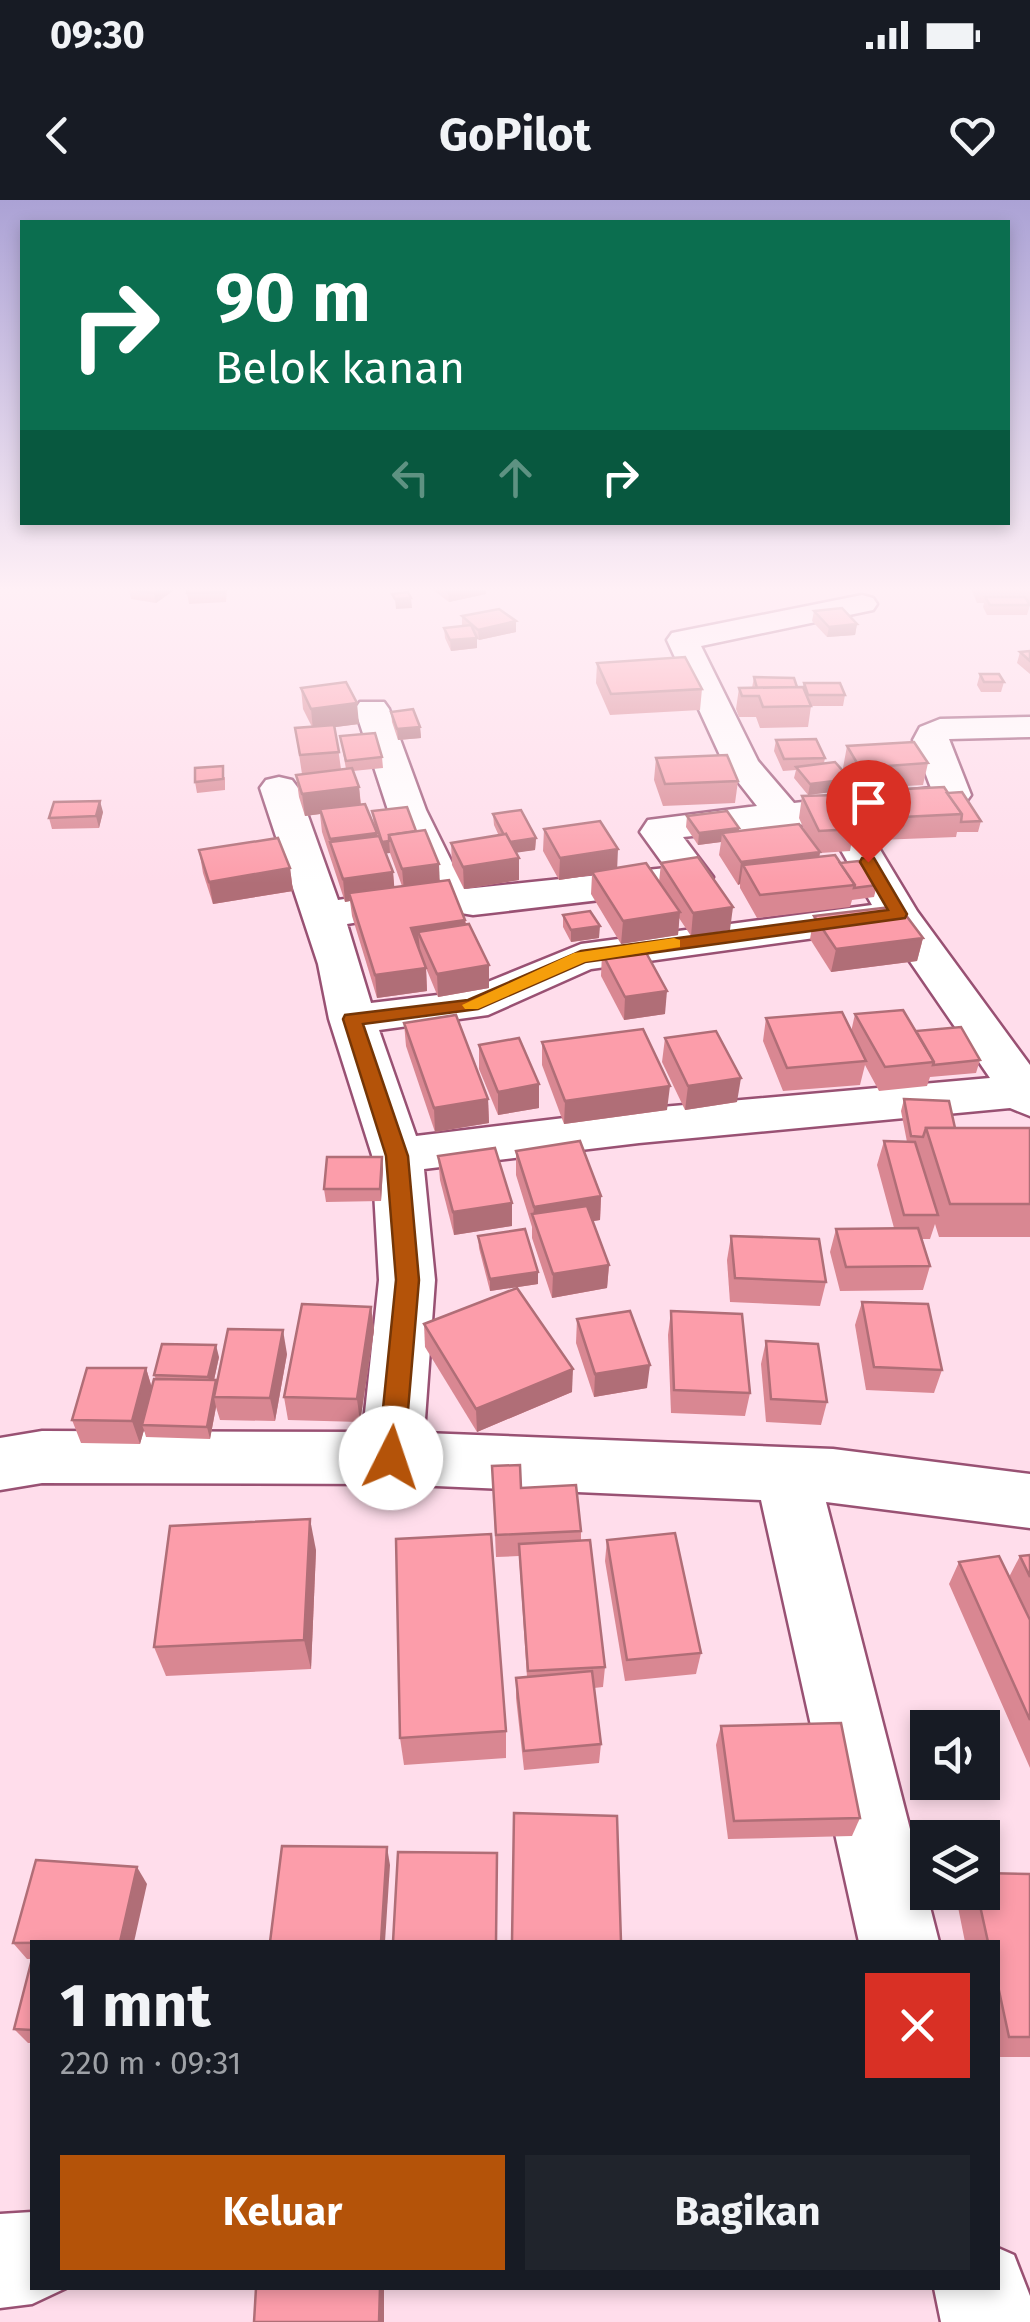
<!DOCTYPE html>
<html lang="id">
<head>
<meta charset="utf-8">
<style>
  body { margin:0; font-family:"Fira Sans",sans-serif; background:#20242c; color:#f1f3f6; height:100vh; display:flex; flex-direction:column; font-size:38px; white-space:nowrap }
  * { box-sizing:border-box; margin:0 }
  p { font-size:32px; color:#9ea1a6 }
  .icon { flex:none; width:55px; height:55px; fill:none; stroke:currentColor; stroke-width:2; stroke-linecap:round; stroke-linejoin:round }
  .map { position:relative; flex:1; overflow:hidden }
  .sheet { position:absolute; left:30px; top:1740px; width:970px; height:350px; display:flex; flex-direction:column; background:#171b24; border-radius:0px; box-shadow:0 5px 15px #0003 }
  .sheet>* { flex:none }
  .guide { position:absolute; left:20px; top:20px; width:990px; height:305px; border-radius:0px; box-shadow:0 5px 15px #0003; background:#0b6e4f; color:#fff; overflow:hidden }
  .fabs { position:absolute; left:910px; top:1510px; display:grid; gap:20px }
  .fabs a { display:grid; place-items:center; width:90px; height:90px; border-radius:0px; background:#171b24; box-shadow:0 5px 15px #0003; font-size:50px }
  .pin { position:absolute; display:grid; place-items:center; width:85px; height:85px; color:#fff; margin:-102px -42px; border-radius:50% 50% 50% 0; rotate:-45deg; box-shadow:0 0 10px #0007 }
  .pin .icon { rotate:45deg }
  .me { position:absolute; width:110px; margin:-55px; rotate:4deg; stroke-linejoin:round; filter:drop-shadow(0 0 8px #0008) }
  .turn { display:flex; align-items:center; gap:35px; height:210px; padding:0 30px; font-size:45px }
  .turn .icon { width:130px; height:130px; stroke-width:2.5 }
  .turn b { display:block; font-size:70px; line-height:85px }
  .lanes { display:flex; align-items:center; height:95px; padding:0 30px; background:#0003; justify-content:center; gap:50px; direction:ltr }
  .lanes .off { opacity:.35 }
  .round { display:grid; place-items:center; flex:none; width:105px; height:105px; border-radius:0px; background:#20242c }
  .summary { display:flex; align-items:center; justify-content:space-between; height:170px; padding:0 30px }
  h1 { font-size:60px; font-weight:700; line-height:75px }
  .primary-button { display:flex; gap:20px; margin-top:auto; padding:20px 30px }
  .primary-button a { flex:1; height:115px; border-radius:0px; background:#b45309; color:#fff; font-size:40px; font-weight:700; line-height:115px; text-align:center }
  .primary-button a+a { background:#20242c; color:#f1f3f6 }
  .status { display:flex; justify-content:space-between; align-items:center; height:70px; padding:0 50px; background:#171b24; direction:ltr }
  .status svg { height:28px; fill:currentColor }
  header { display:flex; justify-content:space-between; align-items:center; height:130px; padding:0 30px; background:#171b24; font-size:45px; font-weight:700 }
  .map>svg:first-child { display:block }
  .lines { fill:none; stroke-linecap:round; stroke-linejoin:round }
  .minor-casing { stroke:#995173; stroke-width:5 }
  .minor { fill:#fff; fill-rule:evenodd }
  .wall { fill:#d98792; fill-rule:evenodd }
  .shaded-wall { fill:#b06e77 }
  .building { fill:#fc9daa; stroke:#b06e77; stroke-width:2.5 }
  .route { fill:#b45309; stroke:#753606; stroke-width:2.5 }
  .slow { fill:#f59e0b }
</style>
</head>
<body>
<div class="status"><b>09:30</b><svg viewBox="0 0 49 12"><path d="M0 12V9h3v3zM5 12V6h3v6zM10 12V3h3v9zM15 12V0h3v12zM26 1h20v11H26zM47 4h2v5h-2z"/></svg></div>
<header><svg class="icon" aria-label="back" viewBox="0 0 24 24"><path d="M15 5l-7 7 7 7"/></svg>GoPilot<svg class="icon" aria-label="heart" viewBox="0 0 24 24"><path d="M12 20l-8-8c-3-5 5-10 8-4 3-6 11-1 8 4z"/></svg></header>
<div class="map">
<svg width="1030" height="2122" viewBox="0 0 1030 2122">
  <rect width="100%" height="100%" fill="#ffddeb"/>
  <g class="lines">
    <defs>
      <g id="minor">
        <path d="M862 395 873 398 877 404 873 410 701 446 758 561 794 603 931 588 913 540 920 527 940 519 1030 517V537L949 539 971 595 965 603 861 618 917 711 1030 865V916L1010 908 639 943 424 969 435 1080 424 1233 833 1249 1030 1274V1328L826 1302 939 1742H859L761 1300 391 1284 42 1283 0 1290V1238L42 1231 363 1232 379 1080 372 955 329 819 318 764 260 588 266 580 279 577 292 580 298 588 338 700 423 687 388 610 355 509 360 502H384L389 509 426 610 465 689 666 668 640 632 648 620 757 606 724 564 667 440 672 433ZM825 622 872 705 581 744 463 792 371 803 347 724 437 709 473 715 693 689 707 686 713 677 683 637ZM887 728 990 878 639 909 416 936 379 830 488 815 591 769Z"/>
        <polygon points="32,2012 32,2088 66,2088 32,2104 0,2108 0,2014"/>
        <polygon points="998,2048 1014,2055 1030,2096 1030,2122 941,2122 934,2088 998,2088"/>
      </g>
    </defs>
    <use href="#minor" class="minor-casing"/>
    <use href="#minor" class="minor"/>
  </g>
  <g class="wall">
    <polygon points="433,386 485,386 486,394 449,402 433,390"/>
    <polygon points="970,386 1030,386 1030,405 1027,415 987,415 983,407 984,403 977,403"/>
    <polygon points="129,389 174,390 156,403 131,399"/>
    <polygon points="227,390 226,402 189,404 187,393"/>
    <polygon points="814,411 857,424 855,435 827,437 812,421"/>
    <polygon points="462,416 516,432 479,440 477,439 477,448 451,451 445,438 444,428 462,426"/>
    <polygon points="1030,451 1030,474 1017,463 1020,452"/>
    <polygon points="597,463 702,489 700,510 610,515 596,483"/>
    <polygon points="980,474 1004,482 1001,492 981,492 977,485"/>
    <polygon points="754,477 797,487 803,487 804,483 845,495 843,506 811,506 808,527 760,528 756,517 739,517 736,509 739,488 752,488"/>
    <path d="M301 488 359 524 335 527 341 569H346L340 536 382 557 383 568 353 571 359 587 361 604 374 625 372 611 416 631 440 681 465 720 489 788 438 797 426 768 427 791 377 798 352 716 350 701 345 702 322 632 320 614 305 616 299 597 296 575 302 574 295 528 312 527 303 509ZM386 653H390L402 686 394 687 393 672Z"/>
    <polygon points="391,512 420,527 421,538 398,540 392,522"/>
    <polygon points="776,540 825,558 824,563 849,579 843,568 847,546 928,563 923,585 856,589 850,579 847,590 808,595 794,578 796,570 783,571 774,551"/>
    <polygon points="656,558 738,581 735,603 663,606 654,580"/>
    <polygon points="225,577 225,590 197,593 195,582"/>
    <polygon points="867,591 947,593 981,621 978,632 957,632 956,637 878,640 863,613"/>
    <polygon points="802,596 854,629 850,651 820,653 819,657 840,663 877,685 874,697 852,700 850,707 757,718 740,688 740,684 738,685 719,655 721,642 698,645 686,627 687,616 739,628 739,631 805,632 799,618"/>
    <polygon points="103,612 99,628 52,629 49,618"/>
    <polygon points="493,614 536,638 535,650 516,652 519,658 519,680 464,689 452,665 451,643 499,636 494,625"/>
    <polygon points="544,629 617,668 659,682 661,663 730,730 691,736 679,718 678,735 621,744 591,694 592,675 559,680 543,651"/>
    <polygon points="199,650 290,668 293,691 213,704 203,673"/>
    <polygon points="563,715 599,738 571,742 563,727"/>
    <polygon points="814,716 923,738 917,761 831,772 810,739"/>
    <polygon points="602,753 665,814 624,820 601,776"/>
    <polygon points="855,814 916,831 980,860 976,873 930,877 927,886 879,891 865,865 860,885 783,891 763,841 766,818 851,832"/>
    <polygon points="404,823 488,899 489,923 435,932 406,846"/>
    <polygon points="665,838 737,902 685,910 662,862"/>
    <polygon points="542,842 667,910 564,924 542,865"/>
    <polygon points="479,845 539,908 498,915 479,869"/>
    <polygon points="904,899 955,928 1030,928 1030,1037 939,1037 935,1024 930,1039 922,1039 930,1066 923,1090 840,1091 830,1052 836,1029 894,1028 877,965 884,941 907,942 901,911"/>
    <polygon points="516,951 601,996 600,1020 593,1021 609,1065 607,1088 552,1098 532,1038 532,1027 516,975"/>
    <polygon points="438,956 512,1003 512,1026 454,1035 440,980"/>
    <polygon points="382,957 383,969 381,1001 326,1002 324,989"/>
    <polygon points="478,1036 538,1084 490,1091 479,1048"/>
    <polygon points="731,1036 826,1082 820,1106 730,1102 727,1060"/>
    <polygon points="862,1102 942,1170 934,1193 866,1190 855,1125"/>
    <polygon points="371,1107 374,1130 360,1222 288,1220 284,1197"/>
    <polygon points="671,1111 750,1193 745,1216 671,1213 668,1135"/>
    <polygon points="577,1119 647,1188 594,1197 576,1143"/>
    <polygon points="424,1124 572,1192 477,1232 425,1147"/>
    <polygon points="766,1141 827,1202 821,1225 766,1222 761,1164"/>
    <polygon points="287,1154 275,1221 220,1220 216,1207 210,1239 146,1237 144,1230 140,1244 81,1243 72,1220 146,1168 152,1188 156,1179 154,1175 219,1157 214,1180"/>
    <polygon points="492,1266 581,1331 581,1341 605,1467 603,1487 594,1488 601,1544 599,1563 524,1570 516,1498 516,1478 527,1477 519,1356 496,1357"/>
    <polygon points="607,1340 701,1453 696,1474 625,1481 605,1361"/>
    <polygon points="316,1350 311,1469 166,1476 154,1447"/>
    <polygon points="1030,1355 1030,1568 949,1384 959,1362 1009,1377 1020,1356"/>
    <polygon points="721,1526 860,1618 852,1636 728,1639 716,1545"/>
    <polygon points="506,1531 506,1558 404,1565 400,1538"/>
    <polygon points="1030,1674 1030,1857 998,1857 998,1742 965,1742 956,1697 959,1692 982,1692"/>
    <polygon points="147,1684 32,1742 32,1759 27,1759 13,1743"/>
    <polygon points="32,1759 32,1843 28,1843 14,1829"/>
  </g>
  <g class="shaded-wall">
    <polygon points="164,386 173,386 174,390 156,403 154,393"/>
    <polygon points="475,386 485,386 486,394 449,402 448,392"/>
    <polygon points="549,386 564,386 564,387 549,391"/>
    <polygon points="858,386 877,386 857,390"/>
    <polygon points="411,398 412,408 396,409 395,399"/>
    <polygon points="516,421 516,432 479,440 478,430"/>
    <polygon points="857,424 855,435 827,437 829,427"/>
    <polygon points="477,438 477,448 451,451 450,440"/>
    <polygon points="357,503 359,524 313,530 311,509"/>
    <polygon points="420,527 421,538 398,540 397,529"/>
    <polygon points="850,579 847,590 808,595 810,584"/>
    <polygon points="359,587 361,609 320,609 320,614 305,616 302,594"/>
    <polygon points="100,601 103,612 99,628 96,616"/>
    <polygon points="739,628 738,639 722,633 721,642 698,645 699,633"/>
    <polygon points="377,633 379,655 331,644 330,639"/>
    <polygon points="536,638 535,650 508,654 508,642"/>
    <polygon points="389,641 390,653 383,654 382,642"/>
    <polygon points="618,649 617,672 592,672 592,675 559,680 560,658"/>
    <polygon points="820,652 816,675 743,665 740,684 738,685 741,662"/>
    <polygon points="519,658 519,680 464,689 463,667"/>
    <polygon points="439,664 440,686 404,691 402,669"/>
    <polygon points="290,668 293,691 213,704 209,682"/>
    <polygon points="393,672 395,695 349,693 350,701 345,702 343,679"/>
    <polygon points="733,707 730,730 691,736 693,713"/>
    <polygon points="680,712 678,735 621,744 623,721"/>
    <polygon points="465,720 466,743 418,732 420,750 411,728"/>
    <polygon points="600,726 599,738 571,742 571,730"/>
    <polygon points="923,738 917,761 831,772 836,749"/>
    <polygon points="489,765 489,788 438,797 437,774"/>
    <polygon points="426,768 427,791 377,798 375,775"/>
    <polygon points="667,791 665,814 624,820 625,797"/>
    <polygon points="741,878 737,902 685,910 688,886"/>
    <polygon points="539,884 539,908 498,915 498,892"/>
    <polygon points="670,886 667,910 564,924 565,901"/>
    <polygon points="488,899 489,923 435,932 434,908"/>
    <polygon points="382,957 383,969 381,1001 380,989"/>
    <polygon points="601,996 600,1020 538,1030 533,1018 534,1007"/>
    <polygon points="512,1003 512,1026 454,1035 453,1012"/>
    <polygon points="609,1065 607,1088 552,1098 553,1074"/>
    <polygon points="538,1072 538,1084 490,1091 490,1079"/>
    <polygon points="371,1107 374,1130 360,1222 357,1199"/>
    <polygon points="283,1130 287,1154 275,1221 270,1198"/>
    <polygon points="216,1145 219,1157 212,1189 208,1177"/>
    <polygon points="650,1165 647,1188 594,1197 595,1174"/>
    <polygon points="146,1168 153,1192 142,1225 144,1230 140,1244 132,1221"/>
    <polygon points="573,1169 572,1192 477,1232 476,1209"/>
    <polygon points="216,1180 214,1197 216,1207 210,1239 207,1227"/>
    <polygon points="310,1319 316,1350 311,1469 304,1440"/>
    <polygon points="387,1647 390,1665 385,1742 381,1742"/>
    <polygon points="137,1667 147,1684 134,1742 120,1742"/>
    <polygon points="380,2088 384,2088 384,2122 379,2122"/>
  </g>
  <g class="building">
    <polygon points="133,386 164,386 154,393 129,389"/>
    <polygon points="188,386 225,386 224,392 187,393"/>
    <polygon points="440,386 475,386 448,392"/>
    <polygon points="408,392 411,398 395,399 392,394"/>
    <polygon points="985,397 1025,397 1030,405 990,405"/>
    <polygon points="842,408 857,424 829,427 814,411"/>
    <polygon points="499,409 516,421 478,430 462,416"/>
    <polygon points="471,425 477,438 450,440 444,428"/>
    <polygon points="1030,451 1030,461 1020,452"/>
    <polygon points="685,457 702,489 611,494 597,463"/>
    <polygon points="980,474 999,474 1004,482 984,482"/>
    <polygon points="754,477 794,478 797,487 757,488"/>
    <polygon points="346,482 357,503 311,509 301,488"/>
    <polygon points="804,483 840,483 845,495 808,495"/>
    <polygon points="803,487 811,506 763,507 759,496 742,496 739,488"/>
    <polygon points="413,509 420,527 397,529 391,512"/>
    <polygon points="334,525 339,552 300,555 295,528"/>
    <polygon points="375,533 382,557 346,561 340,536"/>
    <polygon points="816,539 825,558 784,559 776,540"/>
    <polygon points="914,542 928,563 860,568 847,546"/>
    <polygon points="727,555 738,581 665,584 656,558"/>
    <polygon points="835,562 850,579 810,584 796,567"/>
    <polygon points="223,566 223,579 195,582 195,568"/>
    <polygon points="352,568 359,587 302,594 296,575"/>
    <polygon points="944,587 962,614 882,618 867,591"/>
    <polygon points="962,592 981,621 961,622 962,614 947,593"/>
    <polygon points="836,595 854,629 819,631 802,596"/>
    <polygon points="100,601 96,616 49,618 54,602"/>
    <polygon points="365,604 377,633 330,639 320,609"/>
    <polygon points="407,607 416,631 389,635 389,641 382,642 372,611"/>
    <polygon points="521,610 536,638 510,642 506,634 504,635 493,614"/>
    <polygon points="727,611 739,628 699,633 687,616"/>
    <polygon points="600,621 618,649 560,658 544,629"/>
    <polygon points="799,624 820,652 741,662 722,633"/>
    <polygon points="425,630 439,664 402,669 389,635"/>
    <polygon points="506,634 519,658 463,667 451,643"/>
    <polygon points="379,636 393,672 343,679 330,642"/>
    <polygon points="278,638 290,668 209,682 199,650"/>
    <polygon points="835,655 855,685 760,695 743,665"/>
    <polygon points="698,657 733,707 693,713 661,663"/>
    <polygon points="859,661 877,685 854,688 855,685 840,663"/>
    <polygon points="646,663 680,712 623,721 592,672"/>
    <polygon points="449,680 465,720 411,728 426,768 375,775 349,693"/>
    <polygon points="899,706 923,738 836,749 814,716"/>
    <polygon points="590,711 600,726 571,730 563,715"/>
    <polygon points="469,724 489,765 437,774 418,732"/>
    <polygon points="643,747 667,791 625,797 602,753"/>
    <polygon points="903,810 934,862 885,867 855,814"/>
    <polygon points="842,812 866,861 787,868 766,818"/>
    <polygon points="456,815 488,899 434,908 404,823"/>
    <polygon points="961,827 980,860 933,865 934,862 916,831"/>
    <polygon points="643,829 670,886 565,901 542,842"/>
    <polygon points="716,831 741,878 688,886 665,838"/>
    <polygon points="519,838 539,884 498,892 479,845"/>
    <polygon points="904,899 949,901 955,928 926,928 923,937 911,936"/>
    <polygon points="926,928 1030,928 1030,1004 950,1004"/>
    <polygon points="580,941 601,996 534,1007 516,951"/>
    <polygon points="884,941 915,942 938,1015 904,1015"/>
    <polygon points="495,948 512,1003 453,1012 438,956"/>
    <polygon points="327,957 382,957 380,989 324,989"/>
    <polygon points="587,1006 609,1065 553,1074 532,1014"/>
    <polygon points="918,1028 930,1066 846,1067 836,1029"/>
    <polygon points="525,1029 538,1072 490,1079 478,1036"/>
    <polygon points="731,1036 819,1039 826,1082 735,1078"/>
    <polygon points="517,1088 573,1169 476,1209 424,1124"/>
    <polygon points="862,1102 928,1104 942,1170 874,1167"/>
    <polygon points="302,1104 371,1107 357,1199 284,1197"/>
    <polygon points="630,1111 650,1165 595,1174 577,1119"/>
    <polygon points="671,1111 742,1114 750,1193 674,1190"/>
    <polygon points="228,1129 283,1130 270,1198 214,1197"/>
    <polygon points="766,1141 818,1144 827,1202 771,1199"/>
    <polygon points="162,1144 216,1145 208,1177 154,1175"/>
    <polygon points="87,1168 146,1168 132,1221 72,1220"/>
    <polygon points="154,1179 216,1180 207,1227 142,1225"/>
    <polygon points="520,1265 521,1288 576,1285 581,1331 496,1335 492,1266"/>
    <polygon points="310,1319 304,1440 154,1447 170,1326"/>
    <polygon points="675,1333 701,1453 627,1460 607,1340"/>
    <polygon points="491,1334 506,1531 400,1538 396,1339"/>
    <polygon points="590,1340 605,1467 528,1471 519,1344"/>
    <polygon points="1030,1355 1030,1377 1020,1356"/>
    <polygon points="999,1356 1030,1420 1030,1520 959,1362"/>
    <polygon points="592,1471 601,1544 524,1551 516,1478"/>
    <polygon points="841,1523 860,1618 734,1621 721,1526"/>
    <polygon points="514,1613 617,1616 621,1742 512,1742"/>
    <polygon points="282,1646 387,1647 381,1742 270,1742"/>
    <polygon points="398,1652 497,1653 496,1742 393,1742"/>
    <polygon points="36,1660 137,1667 120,1742 13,1743"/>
    <polygon points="982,1673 1030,1674 1030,1837 1009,1837 998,1786 998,1742 988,1742 977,1692 982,1692"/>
    <polygon points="32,1759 32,1830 14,1829"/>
    <polygon points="256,2088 380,2088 379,2122 254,2122"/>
  </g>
  <linearGradient id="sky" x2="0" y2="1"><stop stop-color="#aba2d5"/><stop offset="0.57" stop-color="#fff0f6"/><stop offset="1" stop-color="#fff0f6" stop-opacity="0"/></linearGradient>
  <rect width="1030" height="683" fill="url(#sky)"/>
  <polygon class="route" points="862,658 874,658 907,714 905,718 585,762 478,809 363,824 408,956 419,1080 404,1258 400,1265 391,1268 382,1265 378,1258 396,1080 386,956 343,819 345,815 468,800 581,751 888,710 860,662"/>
  <polygon class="slow" points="674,738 680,740 680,747 585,762 478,809 465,809 462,805 574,753"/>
</svg>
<div class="fabs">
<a><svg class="icon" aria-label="sound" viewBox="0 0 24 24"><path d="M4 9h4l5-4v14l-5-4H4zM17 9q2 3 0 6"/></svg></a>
<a><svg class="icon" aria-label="layers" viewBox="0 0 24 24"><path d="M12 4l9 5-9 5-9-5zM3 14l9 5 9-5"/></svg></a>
</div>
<div class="pin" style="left:868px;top:662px;background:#d93025"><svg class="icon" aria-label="arrive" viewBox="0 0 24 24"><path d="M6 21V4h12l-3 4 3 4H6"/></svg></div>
<svg class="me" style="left:391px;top:1258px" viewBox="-20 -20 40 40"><circle r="19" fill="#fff"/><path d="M0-13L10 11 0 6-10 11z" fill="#b45309"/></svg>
<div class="guide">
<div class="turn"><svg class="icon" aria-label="right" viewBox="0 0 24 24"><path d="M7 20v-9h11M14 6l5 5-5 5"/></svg><div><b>90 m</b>Belok kanan</div></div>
<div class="lanes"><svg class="icon off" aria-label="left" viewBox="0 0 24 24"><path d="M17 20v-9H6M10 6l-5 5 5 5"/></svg><svg class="icon off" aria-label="ahead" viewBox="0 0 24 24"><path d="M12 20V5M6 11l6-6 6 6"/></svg><svg class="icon" aria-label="right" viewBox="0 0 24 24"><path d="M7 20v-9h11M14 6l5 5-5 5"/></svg></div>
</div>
<section class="sheet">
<div class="summary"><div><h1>1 mnt</h1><p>220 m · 09:31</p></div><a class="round" style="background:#d93025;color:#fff"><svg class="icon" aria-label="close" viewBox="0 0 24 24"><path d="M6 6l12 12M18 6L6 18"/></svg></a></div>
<div class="primary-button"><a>Keluar</a><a>Bagikan</a></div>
</section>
</div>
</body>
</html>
